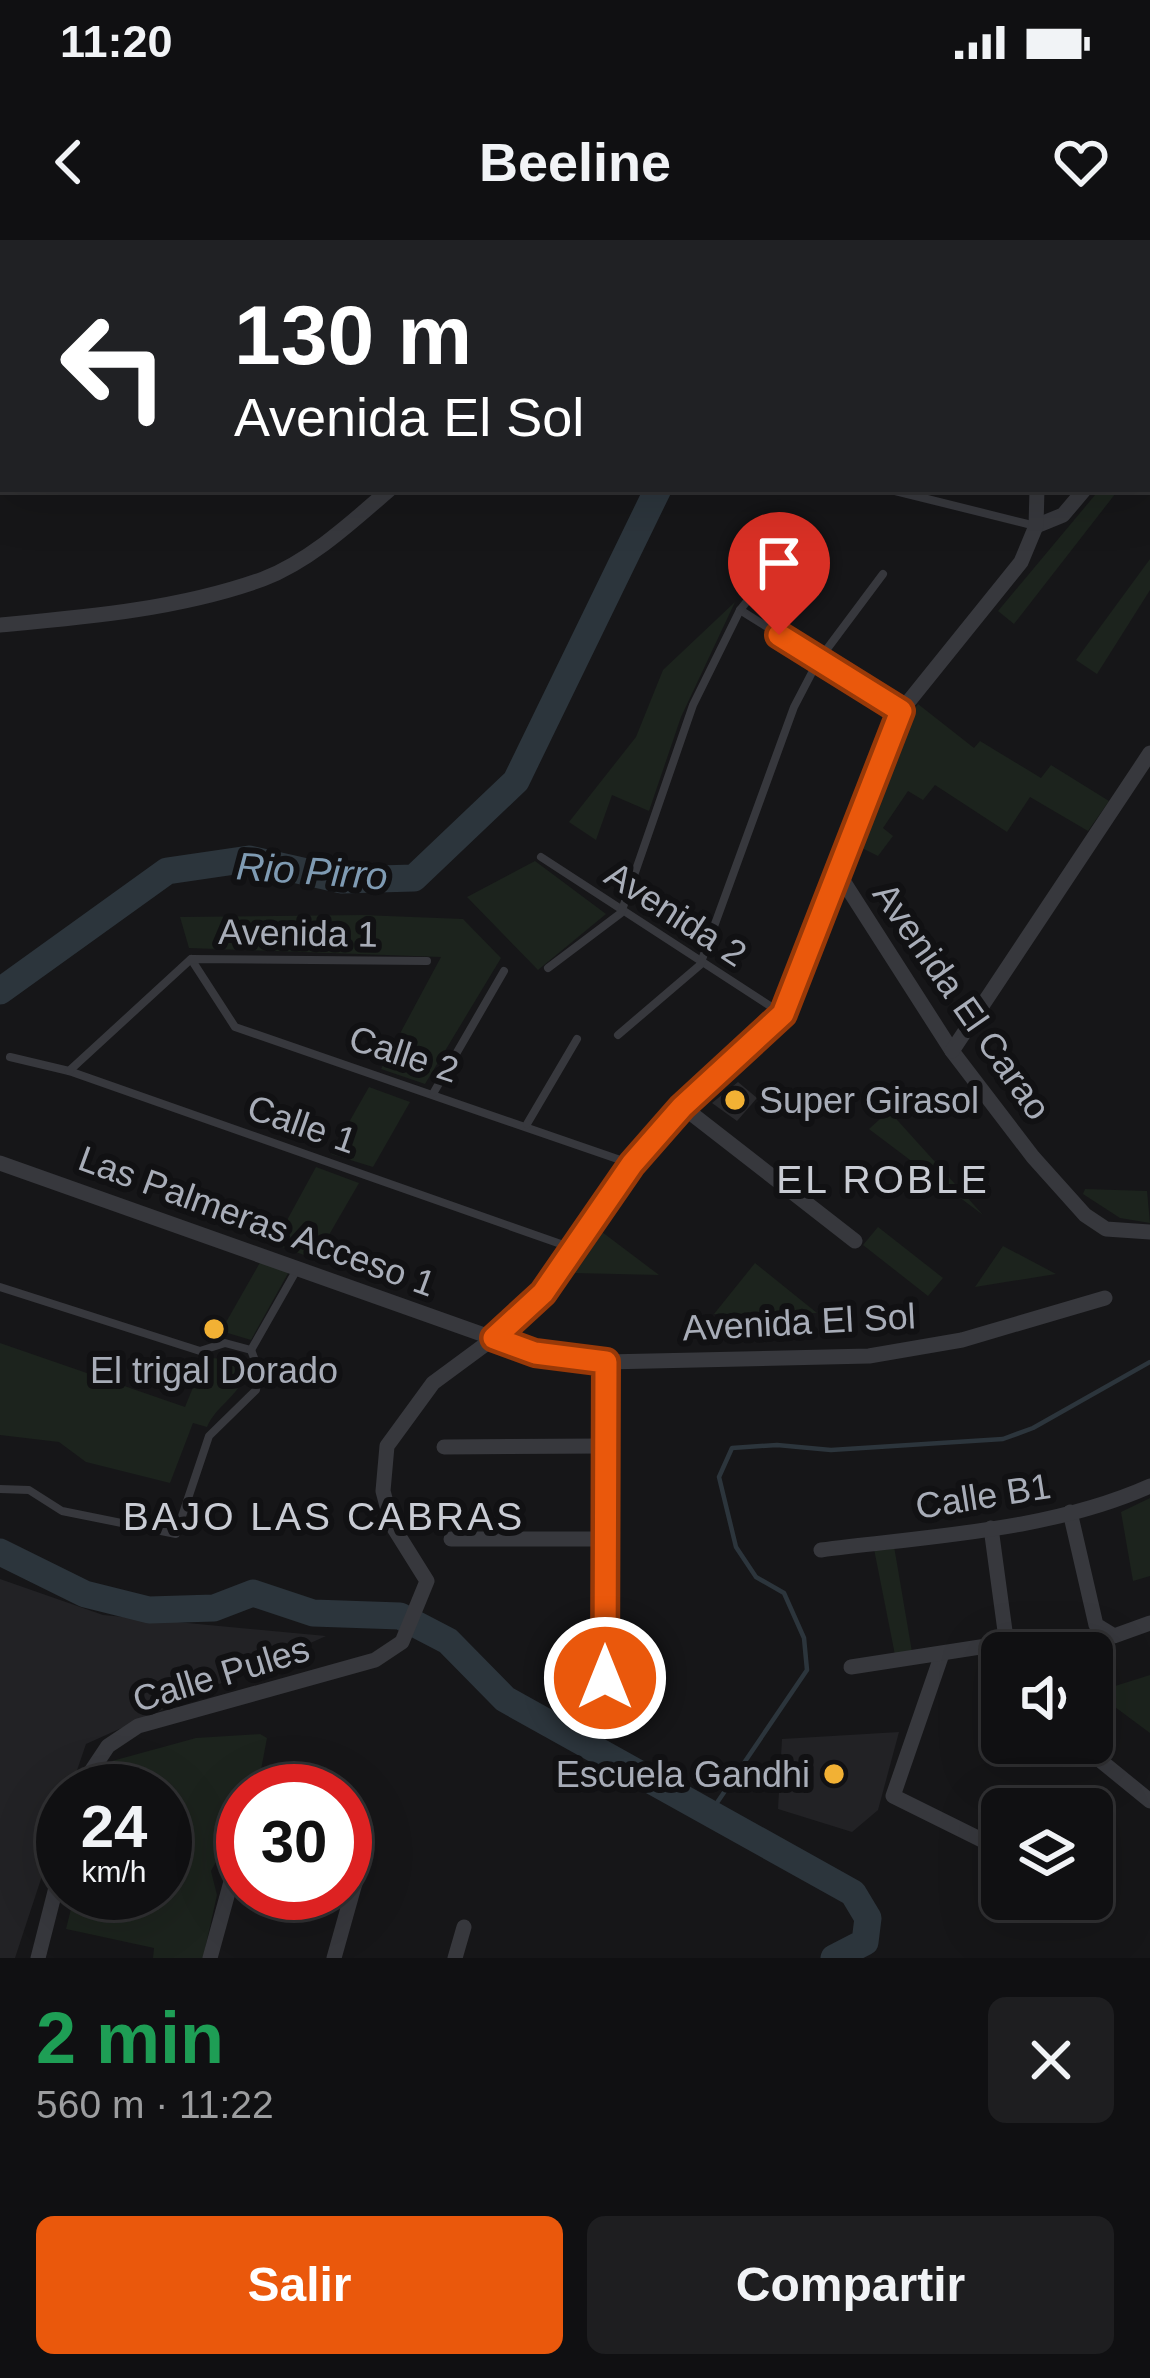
<!DOCTYPE html>
<html lang="es">
<head>
<meta charset="utf-8">
<style>
  body { margin:0; font-family:Arial,sans-serif; background:#1e1e20; color:#f1f3f6; height:100vh; display:flex; flex-direction:column; font-size:45px; white-space:nowrap }
  * { box-sizing:border-box; margin:0 }
  p { font-size:39px; color:#9c9d9f }
  .icon { flex:none; width:66px; height:66px; fill:none; stroke:currentColor; stroke-width:2; stroke-linecap:round; stroke-linejoin:round }
  .map { position:relative; height:1718px; overflow:hidden }
  .details { display:flex; flex-direction:column; background:#101012; flex:1 }
  .details>* { flex:none }
  .top-card { position:absolute; left:0px; top:0px; width:1152px; height:252px; box-shadow:0 12px 48px #0002,0 0 0 3px #303032; background:#202124; color:#fff; overflow:hidden }
  .tools { position:absolute; left:981px; top:1392px; display:grid; gap:24px }
  .tools a { display:grid; place-items:center; width:132px; height:132px; border-radius:18px; background:#101012; box-shadow:0 12px 48px #0002,0 0 0 3px #303032; font-size:60px }
  .speed { position:absolute; left:36px; top:1524px; display:flex; gap:24px; font-size:60px; font-weight:700; text-align:center }
  .speed>* { display:grid; place-content:center; width:156px; height:156px; border-radius:50%; background:#101012; box-shadow:0 12px 48px #0002,0 0 0 3px #303032; line-height:1 }
  .speed small { font-size:30px; font-weight:400 }
  .speed .limit { border:18px solid #d22; background:#fff; color:#111 }
  .pin { position:absolute; display:grid; place-items:center; width:102px; height:102px; color:#fff; margin:-123px -51px; border-radius:50% 50% 50% 0; rotate:-45deg; box-shadow:0 0 12px #0007 }
  .pin .icon { rotate:45deg }
  .me { position:absolute; width:132px; margin:-66px; rotate:0deg; stroke-linejoin:round; filter:drop-shadow(0 0 9px #0008) }
  .turn { display:flex; align-items:center; gap:42px; height:252px; padding:0 36px; font-size:54px }
  .turn .icon { width:156px; height:156px; stroke-width:2.5 }
  .turn b { display:block; font-size:84px; line-height:102px }
  .round { display:grid; place-items:center; flex:none; width:126px; height:126px; border-radius:18px; background:#1e1e20 }
  .headline { display:flex; align-items:center; justify-content:space-between; height:204px; padding:0 36px }
  h1 { font-size:72px; font-weight:700; line-height:90px; color:#1e9e55 }
  .primary-button { display:flex; gap:24px; margin-top:auto; padding:24px 36px }
  .primary-button a { flex:1; height:138px; border-radius:18px; background:#ea580c; color:#fff; font-size:48px; font-weight:700; line-height:138px; text-align:center }
  .primary-button a+a { background:#1e1e20; color:#f1f3f6 }
  .status { display:flex; justify-content:space-between; align-items:center; height:84px; padding:0 60px; background:#101012; direction:ltr }
  .status svg { height:33px; fill:currentColor }
  header { display:flex; justify-content:space-between; align-items:center; height:156px; padding:0 36px; background:#101012; font-size:54px; font-weight:700 }
  .map>svg:first-child { display:block }
  .built { fill:#222225 }
  .green { fill:#1c231d }
  .lines { fill:none; stroke-linecap:round; stroke-linejoin:round }
  .stream { stroke:#2c353c; stroke-width:4.5 }
  .river { stroke:#2c353c; stroke-width:27 }
  .building { fill:#29292c }
  .lane { stroke:#37383d; stroke-width:8 }
  .street { stroke:#37383d; stroke-width:15 }
  .route-casing { stroke:#983908; stroke-width:30 }
  .route { stroke:#ea580c; stroke-width:21 }
  .poi-dot { fill:#f2b134; stroke:#111113; stroke-width:4.5 }
  .labels { text-anchor:middle; dominant-baseline:central; stroke-width:12; stroke-linejoin:round; paint-order:stroke }
  .street-label { font-size:36px; fill:#a8adb8; stroke:#111113 }
  .poi-label { font-size:36px; fill:#a8adb8; stroke:#111113; text-anchor:start }
  .water-label { font-size:39px; font-style:italic; fill:#7f9bb3; stroke:#111113 }
  .neighbourhood-label { font-size:39px; letter-spacing:3px; fill:#c9ccd4; stroke:#111113 }
</style>
</head>
<body>
<div class="status"><b>11:20</b><svg viewBox="0 0 49 12"><path d="M0 12V9h3v3zM5 12V6h3v6zM10 12V3h3v9zM15 12V0h3v12zM26 1h20v11H26zM47 4h2v5h-2z"/></svg></div>
<header><svg class="icon" aria-label="back" viewBox="0 0 24 24"><path d="M15 5l-7 7 7 7"/></svg>Beeline<svg class="icon" aria-label="heart" viewBox="0 0 24 24"><path d="M12 20l-8-8c-3-5 5-10 8-4 3-6 11-1 8 4z"/></svg></header>
<div class="map">
<svg width="1150" height="1718" viewBox="0 0 1150 1718">
  <rect width="100%" height="100%" fill="#161618"/>
  <g class="built">
    <polygon points="0,1339 103,1375 326,1396 86,1504 70,1551 63,1551 63,1572 15,1718 0,1718"/>
    <polygon points="899,1492 878,1570 852,1592 778,1569 782,1499"/>
  </g>
  <g class="green">
    <polygon points="1100,249 1119,249 1014,384 998,371"/>
    <polygon points="1150,319 1150,350 1097,434 1076,420"/>
    <polygon points="735,362 681,477 649,571 612,555 596,600 569,582 636,497 663,430"/>
    <polygon points="918,464 974,508 980,501 1041,538 1051,525 1109,561 1088,591 1030,557 1007,592 935,545 923,560 908,551 883,588 893,596 878,616 858,606 904,484"/>
    <polygon points="535,621 606,674 538,730 467,657"/>
    <polygon points="362,675 463,679 501,718 425,844 381,829 441,717 189,708 180,677"/>
    <polygon points="369,847 410,862 373,927 331,914"/>
    <polygon points="889,871 983,975 869,889"/>
    <polygon points="316,927 359,943 315,1019 274,1004"/>
    <polygon points="1085,949 1147,951 1150,983 1120,978 1083,954"/>
    <polygon points="878,987 943,1038 928,1056 863,1005"/>
    <polygon points="602,992 659,1035 573,1033"/>
    <polygon points="1003,1006 1056,1034 975,1047"/>
    <polygon points="262,1019 291,1028 251,1100 221,1091"/>
    <polygon points="755,1023 817,1073 714,1074"/>
    <path d="M0 1103 185 1167 205 1118 238 1119 245 1136C236 1158 216 1166 207 1187L193 1183 170 1243 86 1222 59 1202 0 1195Z"/>
    <polygon points="1150,1258 1150,1336 1133,1341 1121,1272"/>
    <polygon points="894,1306 912,1412 895,1415 874,1309"/>
    <polygon points="1108,1423 1115,1446 1150,1435 1150,1493 1092,1450 1092,1425"/>
    <polygon points="260,1494 267,1498 257,1551 243,1551 240,1609 221,1613 211,1631 217,1655 203,1718 153,1718 154,1708 66,1689 75,1653 165,1653 165,1551 101,1551 112,1521 196,1498"/>
  </g>
  <g class="lines">
    <polyline class="stream" points="708,1576 807,1430 804,1398 784,1353 756,1337 736,1307 719,1237 732,1208 777,1205 831,1210 1003,1199 1033,1188 1150,1122"/>
    <g class="river">
      <polyline points="765,0 768,3"/>
      <polyline points="0,751 167,631 249,619 342,640 414,638 516,541 658,249"/>
      <polyline points="0,1312 85,1354 149,1370 214,1368 253,1353 313,1373 400,1376 448,1401 505,1459 853,1653 868,1678 865,1702 834,1718"/>
    </g>
  </g>
  <polygon class="building" points="738,842 757,858 737,881 712,863"/>
  <g class="lines">
    <g class="lane">
      <polyline points="1000,0 1014,3"/>
      <polyline points="887,249 1036,286"/>
      <polyline points="740,370 901,471"/>
      <polyline points="541,617 781,773"/>
      <polyline points="191,719 235,787 632,924"/>
      <polyline points="548,728 621,673 693,465 740,370 791,306"/>
      <polyline points="618,795 700,725 794,467 818,421 883,334"/>
      <polyline points="10,817 69,831 575,1009"/>
      <polyline points="69,831 191,719 427,721"/>
      <polyline points="434,852 504,731"/>
      <polyline points="527,884 577,799"/>
      <polyline points="0,1047 200,1111 225,1103 251,1110"/>
      <polyline points="251,1110 296,1031"/>
      <polyline points="0,1249 29,1250 62,1271 176,1294 209,1196 256,1150 259,1131 251,1110"/>
    </g>
    <g class="street">
      <polyline points="8,0 11,3"/>
      <polyline points="142,0 145,3"/>
      <polyline points="93,3 96,0"/>
      <polyline points="351,3 352,0"/>
      <polyline points="507,3 508,0"/>
      <polyline points="1044,3 1045,0"/>
      <polyline points="0,109 3,105"/>
      <polyline points="1149,174 1150,173"/>
      <polyline points="0,234 3,234"/>
      <polyline points="1036,286 1063,275 1085,249"/>
      <path d="M0 385C87 377 180 369 263 339 310 321 352 282 390 249"/>
      <polyline points="840,636 952,811 1033,917 1085,975 1106,989 1150,992"/>
      <polyline points="952,811 1150,513"/>
      <polyline points="683,867 855,1001"/>
      <polyline points="0,923 535,1113 606,1122 869,1116 962,1100 1105,1058"/>
      <polyline points="444,1207 604,1206"/>
      <polyline points="1070,1272 1096,1385 1114,1396 1150,1383"/>
      <polyline points="991,1288 1008,1413"/>
      <polyline points="451,1299 606,1299"/>
      <path d="M821 1310C929 1296 1049 1291 1150 1246"/>
      <polyline points="942,1414 893,1556 1002,1610"/>
      <polyline points="851,1427 1006,1403"/>
      <polyline points="605,1438 606,1122"/>
      <polyline points="1079,1503 1150,1561"/>
      <polyline points="78,1551 108,1506 138,1486 375,1420 402,1402 427,1341 392,1285 383,1251 387,1206 433,1143 494,1098 543,1053 632,924 683,867 783,774 901,471 1021,322 1036,286 1037,249"/>
      <polyline points="38,1718 63,1620"/>
      <polyline points="210,1718 232,1638"/>
      <polyline points="334,1718 357,1636"/>
      <polyline points="455,1718 464,1687"/>
    </g>
  </g>
  <g class="lines">
    <defs>
      <polyline id="route" points="605,1438 606,1122 535,1113 494,1098 543,1053 632,924 682,867 783,774 901,471 779,395"/>
    </defs>
    <use href="#route" class="route-casing"/>
    <use href="#route" class="route"/>
  </g>
  <g class="poi-dot">
    <circle cx="735" cy="860" r="12"/>
    <circle cx="214" cy="1089" r="12"/>
    <circle cx="834" cy="1534" r="12"/>
  </g>
  <g class="labels">
    <g class="street-label">
      <text transform="translate(676 674) rotate(33)">Avenida 2</text>
      <text transform="translate(298 693) rotate(1)">Avenida 1</text>
      <text transform="translate(962 761) rotate(55)">Avenida El Carao</text>
      <text transform="translate(404 814) rotate(18)">Calle 2</text>
      <text transform="translate(302 884) rotate(19)">Calle 1</text>
      <text transform="translate(257 981) rotate(20)">Las Palmeras Acceso 1</text>
      <text transform="translate(799 1082) rotate(-3)">Avenida El Sol</text>
      <text transform="translate(983 1256) rotate(-9)">Calle B1</text>
      <text transform="translate(221 1434) rotate(-17)">Calle Pules</text>
    </g>
    <g class="poi-label">
      <text x="759" y="860">Super Girasol</text>
      <text x="214" y="1130" text-anchor="middle">El trigal Dorado</text>
      <text x="810" y="1534" text-anchor="end">Escuela Gandhi</text>
    </g>
    <g class="water-label">
      <text transform="translate(312 631) rotate(4)">Rio Pirro</text>
    </g>
    <g class="neighbourhood-label">
      <text x="883" y="939">EL ROBLE</text>
      <text x="324" y="1276">BAJO LAS CABRAS</text>
    </g>
  </g>
</svg>
<div class="tools">
<a><svg class="icon" aria-label="sound" viewBox="0 0 24 24"><path d="M4 9h4l5-4v14l-5-4H4zM17 9q2 3 0 6"/></svg></a>
<a><svg class="icon" aria-label="layers" viewBox="0 0 24 24"><path d="M12 4l9 5-9 5-9-5zM3 14l9 5 9-5"/></svg></a>
</div>
<div class="speed"><div>24<small>km/h</small></div><div class="limit">30</div></div>
<div class="pin" style="left:779px;top:395px;background:#d93025"><svg class="icon" aria-label="arrive" viewBox="0 0 24 24"><path d="M6 21V4h12l-3 4 3 4H6"/></svg></div>
<svg class="me" style="left:605px;top:1438px" viewBox="-20 -20 40 40"><circle r="17" fill="#ea580c" stroke="#fff" stroke-width="3"/><path d="M0-11L8 9 0 5-8 9z" fill="#fff"/></svg>
<div class="top-card">
<div class="turn"><svg class="icon" aria-label="left" viewBox="0 0 24 24"><path d="M17 20v-9H6M10 6l-5 5 5 5"/></svg><div><b>130 m</b>Avenida El Sol</div></div>
</div>
</div>
<section class="details">
<div class="headline"><div><h1>2 min</h1><p>560 m · 11:22</p></div><a class="round"><svg class="icon" aria-label="close" viewBox="0 0 24 24"><path d="M6 6l12 12M18 6L6 18"/></svg></a></div>
<div class="primary-button"><a>Salir</a><a>Compartir</a></div>
</section>
</body>
</html>
